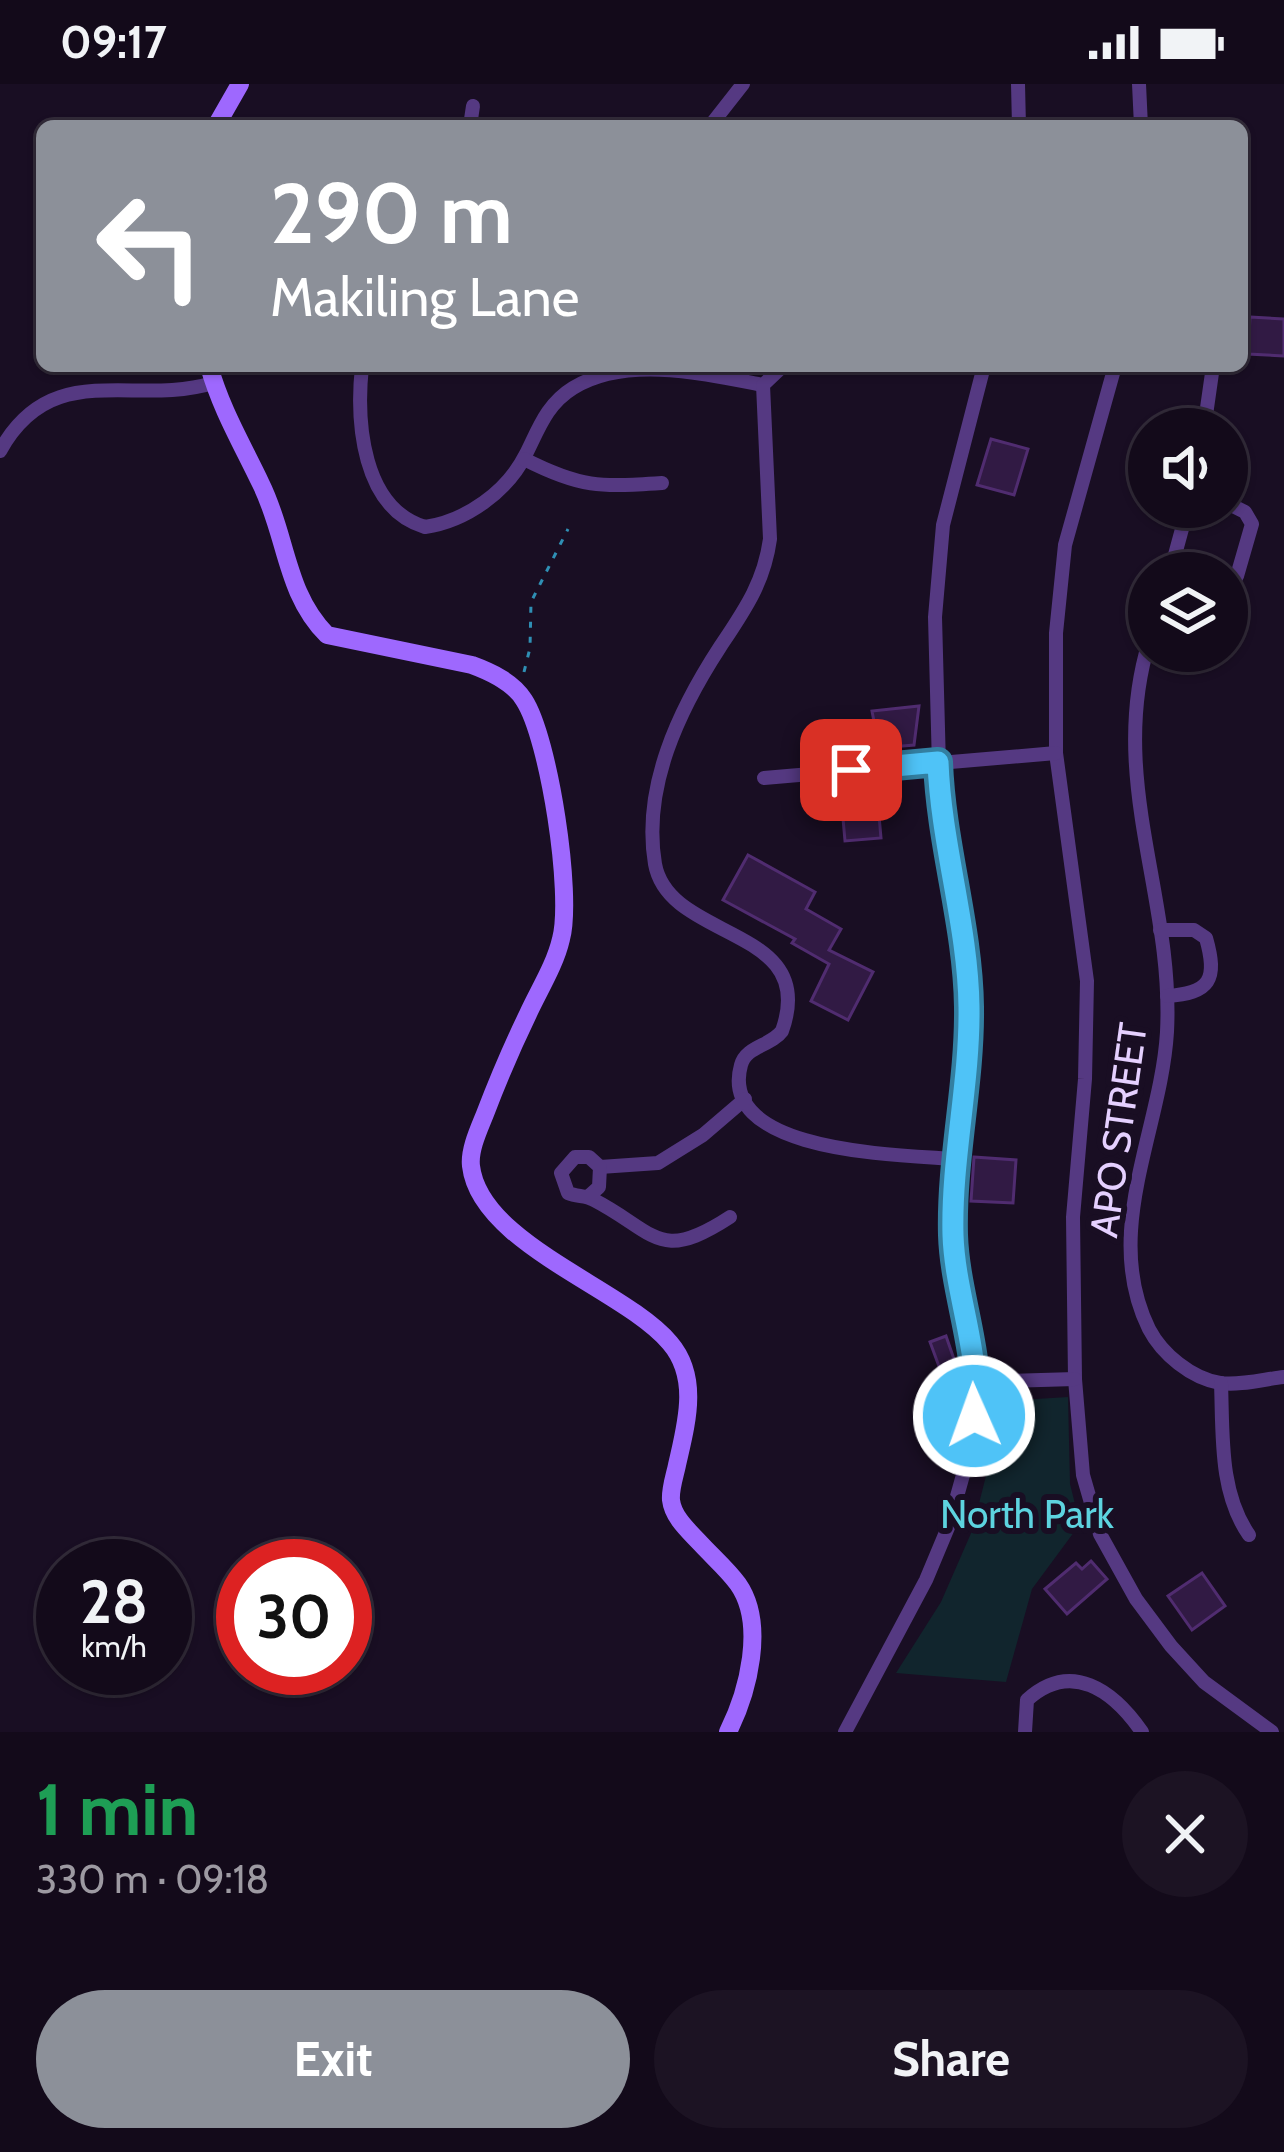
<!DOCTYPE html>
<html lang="en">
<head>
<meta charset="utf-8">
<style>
  body { margin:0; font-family:Cabin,sans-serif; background:#1c1323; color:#f1f3f6; height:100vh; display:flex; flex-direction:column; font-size:45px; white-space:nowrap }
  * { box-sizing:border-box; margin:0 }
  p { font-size:39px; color:#9d9aa2 }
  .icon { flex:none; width:66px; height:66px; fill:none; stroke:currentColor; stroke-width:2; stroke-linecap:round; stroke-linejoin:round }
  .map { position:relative; height:1648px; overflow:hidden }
  .drawer { display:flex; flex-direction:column; background:#130a1a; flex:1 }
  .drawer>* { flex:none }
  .top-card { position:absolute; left:36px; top:36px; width:1212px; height:252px; border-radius:18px; box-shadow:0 3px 9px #0004,0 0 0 3px #322b39; background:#8c9099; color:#fff; overflow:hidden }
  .fabs { position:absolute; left:1128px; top:324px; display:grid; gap:24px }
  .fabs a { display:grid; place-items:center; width:120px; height:120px; border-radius:50%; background:#130a1a; box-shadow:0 3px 9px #0004,0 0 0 3px #322b39; font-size:60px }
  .speed { position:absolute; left:36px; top:1455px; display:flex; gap:24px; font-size:60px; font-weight:700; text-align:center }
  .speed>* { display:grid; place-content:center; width:156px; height:156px; border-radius:50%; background:#130a1a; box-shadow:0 3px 9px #0004,0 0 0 3px #322b39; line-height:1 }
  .speed small { font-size:30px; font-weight:400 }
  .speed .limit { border:18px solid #d22; background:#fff; color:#111 }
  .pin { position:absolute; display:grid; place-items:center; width:102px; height:102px; color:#fff; margin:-51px; border-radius:24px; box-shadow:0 6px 18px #0006 }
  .me { position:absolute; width:132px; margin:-66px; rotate:358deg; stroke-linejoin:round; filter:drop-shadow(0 0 9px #0008) }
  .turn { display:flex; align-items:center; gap:42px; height:252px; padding:0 36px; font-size:54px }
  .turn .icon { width:156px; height:156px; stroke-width:2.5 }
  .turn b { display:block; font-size:84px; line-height:102px }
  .round { display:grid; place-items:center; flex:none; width:126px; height:126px; border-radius:63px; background:#1c1323 }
  .overview { display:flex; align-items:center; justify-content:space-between; height:204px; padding:0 36px }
  h1 { font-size:72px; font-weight:700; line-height:90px; color:#1e9e55 }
  .button { display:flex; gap:24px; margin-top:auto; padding:24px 36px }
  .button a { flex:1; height:138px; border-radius:72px; background:#8c9099; color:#fff; font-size:48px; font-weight:700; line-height:138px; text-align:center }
  .button a+a { background:#1c1323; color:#f1f3f6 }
  .status { display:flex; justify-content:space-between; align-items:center; height:84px; padding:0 60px; background:#130a1a; direction:ltr }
  .status svg { height:33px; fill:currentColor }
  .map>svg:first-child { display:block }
  .green { fill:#11252d }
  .building { fill:#311a44; stroke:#502c70; stroke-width:3 }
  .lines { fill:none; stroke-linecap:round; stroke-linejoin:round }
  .path { stroke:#2f8fb4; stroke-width:3; stroke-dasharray:6 9; stroke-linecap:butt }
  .street { stroke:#553982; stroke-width:14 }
  .secondary { stroke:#9e68fe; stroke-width:18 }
  .route-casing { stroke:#337fa1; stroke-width:30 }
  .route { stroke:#4fc3f7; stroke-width:21 }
  .labels { text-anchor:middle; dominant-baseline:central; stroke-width:12; stroke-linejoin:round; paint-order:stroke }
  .street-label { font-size:39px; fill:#e5d0ff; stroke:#190e23 }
  .park-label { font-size:39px; fill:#5dd3df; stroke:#190e23 }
</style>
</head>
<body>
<div class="status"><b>09:17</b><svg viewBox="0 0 49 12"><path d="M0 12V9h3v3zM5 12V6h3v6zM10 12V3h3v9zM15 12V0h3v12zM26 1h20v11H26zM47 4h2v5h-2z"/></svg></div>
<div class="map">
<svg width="1284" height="1648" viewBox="0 0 1284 1648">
  <rect width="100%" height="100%" fill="#190e23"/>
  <polygon class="green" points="1068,1313 1070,1400 1080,1440 1032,1505 1006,1598 896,1589 941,1518 972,1447 1005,1317"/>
  <g class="building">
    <polygon points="1250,233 1284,235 1284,272 1248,270"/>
    <polygon points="991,355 1028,365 1014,411 977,401"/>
    <polygon points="919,622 914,661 879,664 872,627"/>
    <polygon points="877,709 881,754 845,757 841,712"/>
    <polygon points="748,771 815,808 806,825 841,845 829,866 873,888 848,936 811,917 829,880 792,859 795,855 723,816"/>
    <polygon points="974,1073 1016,1076 1013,1119 971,1117"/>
    <polygon points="946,1252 965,1307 950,1312 930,1258"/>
    <polygon points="1091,1477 1107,1495 1067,1530 1045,1505 1076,1479 1082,1485"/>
    <polygon points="1202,1489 1225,1522 1192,1546 1168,1512"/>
  </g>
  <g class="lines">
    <polyline class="path" points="524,588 530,564 531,518 568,445"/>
    <g class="street">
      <polyline points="1018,0 1019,42"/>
      <polyline points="1139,0 1141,42"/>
      <polyline points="470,42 473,22"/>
      <polyline points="710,42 743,0"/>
      <path d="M362 282C356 338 362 424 425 443 466 437 507 408 526 370 539 344 547 320 573 304 626 271 706 290 763 301"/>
      <path d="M783 282 763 301 770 455C764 499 744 527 720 563 679 626 642 703 655 780 669 858 820 841 782 947 771 962 746 962 741 981 716 1070 905 1071 954 1075"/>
      <polyline points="1115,282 1065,461 1056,549 1056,669 1087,897 1085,995 1073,1133 1075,1295 1083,1391 1100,1450 1136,1515 1171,1562 1204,1598 1272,1648"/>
      <polyline points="1204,345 1213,282"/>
      <path d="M0 367C52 273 133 323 213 299"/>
      <path d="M524 375C581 404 599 403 662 399"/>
      <polyline points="1227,419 1245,428 1252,440 1237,492 1227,497"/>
      <polyline points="1170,489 1188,423"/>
      <path d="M1149 558C1107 695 1174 813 1167 948 1161 1047 1101 1148 1149 1245 1162 1270 1191 1294 1220 1299 1239 1302 1265 1295 1284 1293"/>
      <polyline points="764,694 1056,669"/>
      <path d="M1160 846H1194L1206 854C1218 896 1210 909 1167 912"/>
      <polyline points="600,1083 658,1079 703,1051 745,1015"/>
      <path d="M589 1112 599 1103 600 1083 589 1073H575L561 1089 568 1109C577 1113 586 1111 594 1116 656 1148 658 1180 730 1133"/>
      <polyline points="978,1298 1075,1295"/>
      <path d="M1221 1299C1223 1350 1219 1408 1249 1451"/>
      <polyline points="845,1648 926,1496 949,1441 970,1366 978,1298 954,1156 954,1075 964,1020 969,921 965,870 940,719 935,533 943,441 984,282"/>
      <path d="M1025 1648 1027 1616C1071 1576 1113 1606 1142 1648"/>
    </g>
    <g class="secondary">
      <polyline points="216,42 240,0"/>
      <path d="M209 282C221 325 242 360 261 400 287 452 285 509 327 551L472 581C491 588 513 598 524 616 549 654 573 811 561 855 555 881 539 906 528 930 512 963 498 996 485 1030 479 1045 469 1066 471 1082 480 1160 625 1205 670 1259 700 1294 686 1341 677 1381 675 1391 670 1405 671 1416 673 1434 690 1448 701 1460 713 1473 728 1486 738 1500 766 1540 748 1608 728 1648"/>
    </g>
  </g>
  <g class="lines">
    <defs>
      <path id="route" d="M851 686 938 678C941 761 968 841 969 923 970 1000 951 1075 953 1151 955 1212 982 1272 974 1332"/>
    </defs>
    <use href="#route" class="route-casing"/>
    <use href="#route" class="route"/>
  </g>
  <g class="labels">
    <g class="street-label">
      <text transform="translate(1118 1046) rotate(-82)">APO STREET</text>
    </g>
    <g class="park-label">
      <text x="1027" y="1430">North Park</text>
    </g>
  </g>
</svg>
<div class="fabs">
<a><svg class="icon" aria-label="sound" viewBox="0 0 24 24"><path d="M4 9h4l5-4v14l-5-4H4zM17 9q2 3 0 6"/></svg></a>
<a><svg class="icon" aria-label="layers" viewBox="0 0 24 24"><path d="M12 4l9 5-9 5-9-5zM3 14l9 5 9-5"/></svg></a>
</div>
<div class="speed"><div>28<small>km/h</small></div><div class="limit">30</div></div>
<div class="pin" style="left:851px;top:686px;background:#d93025"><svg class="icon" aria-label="arrive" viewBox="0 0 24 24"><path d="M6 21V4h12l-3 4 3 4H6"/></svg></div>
<svg class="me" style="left:974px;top:1332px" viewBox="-20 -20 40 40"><circle r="17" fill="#4fc3f7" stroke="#fff" stroke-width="3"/><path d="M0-11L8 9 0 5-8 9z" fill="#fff"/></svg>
<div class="top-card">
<div class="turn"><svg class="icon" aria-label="left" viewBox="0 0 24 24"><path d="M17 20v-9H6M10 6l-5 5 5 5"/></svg><div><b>290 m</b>Makiling Lane</div></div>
</div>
</div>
<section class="drawer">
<div class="overview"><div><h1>1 min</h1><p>330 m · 09:18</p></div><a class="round"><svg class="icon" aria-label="close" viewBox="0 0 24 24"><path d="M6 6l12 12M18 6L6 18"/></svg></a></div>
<div class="button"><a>Exit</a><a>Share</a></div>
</section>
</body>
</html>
